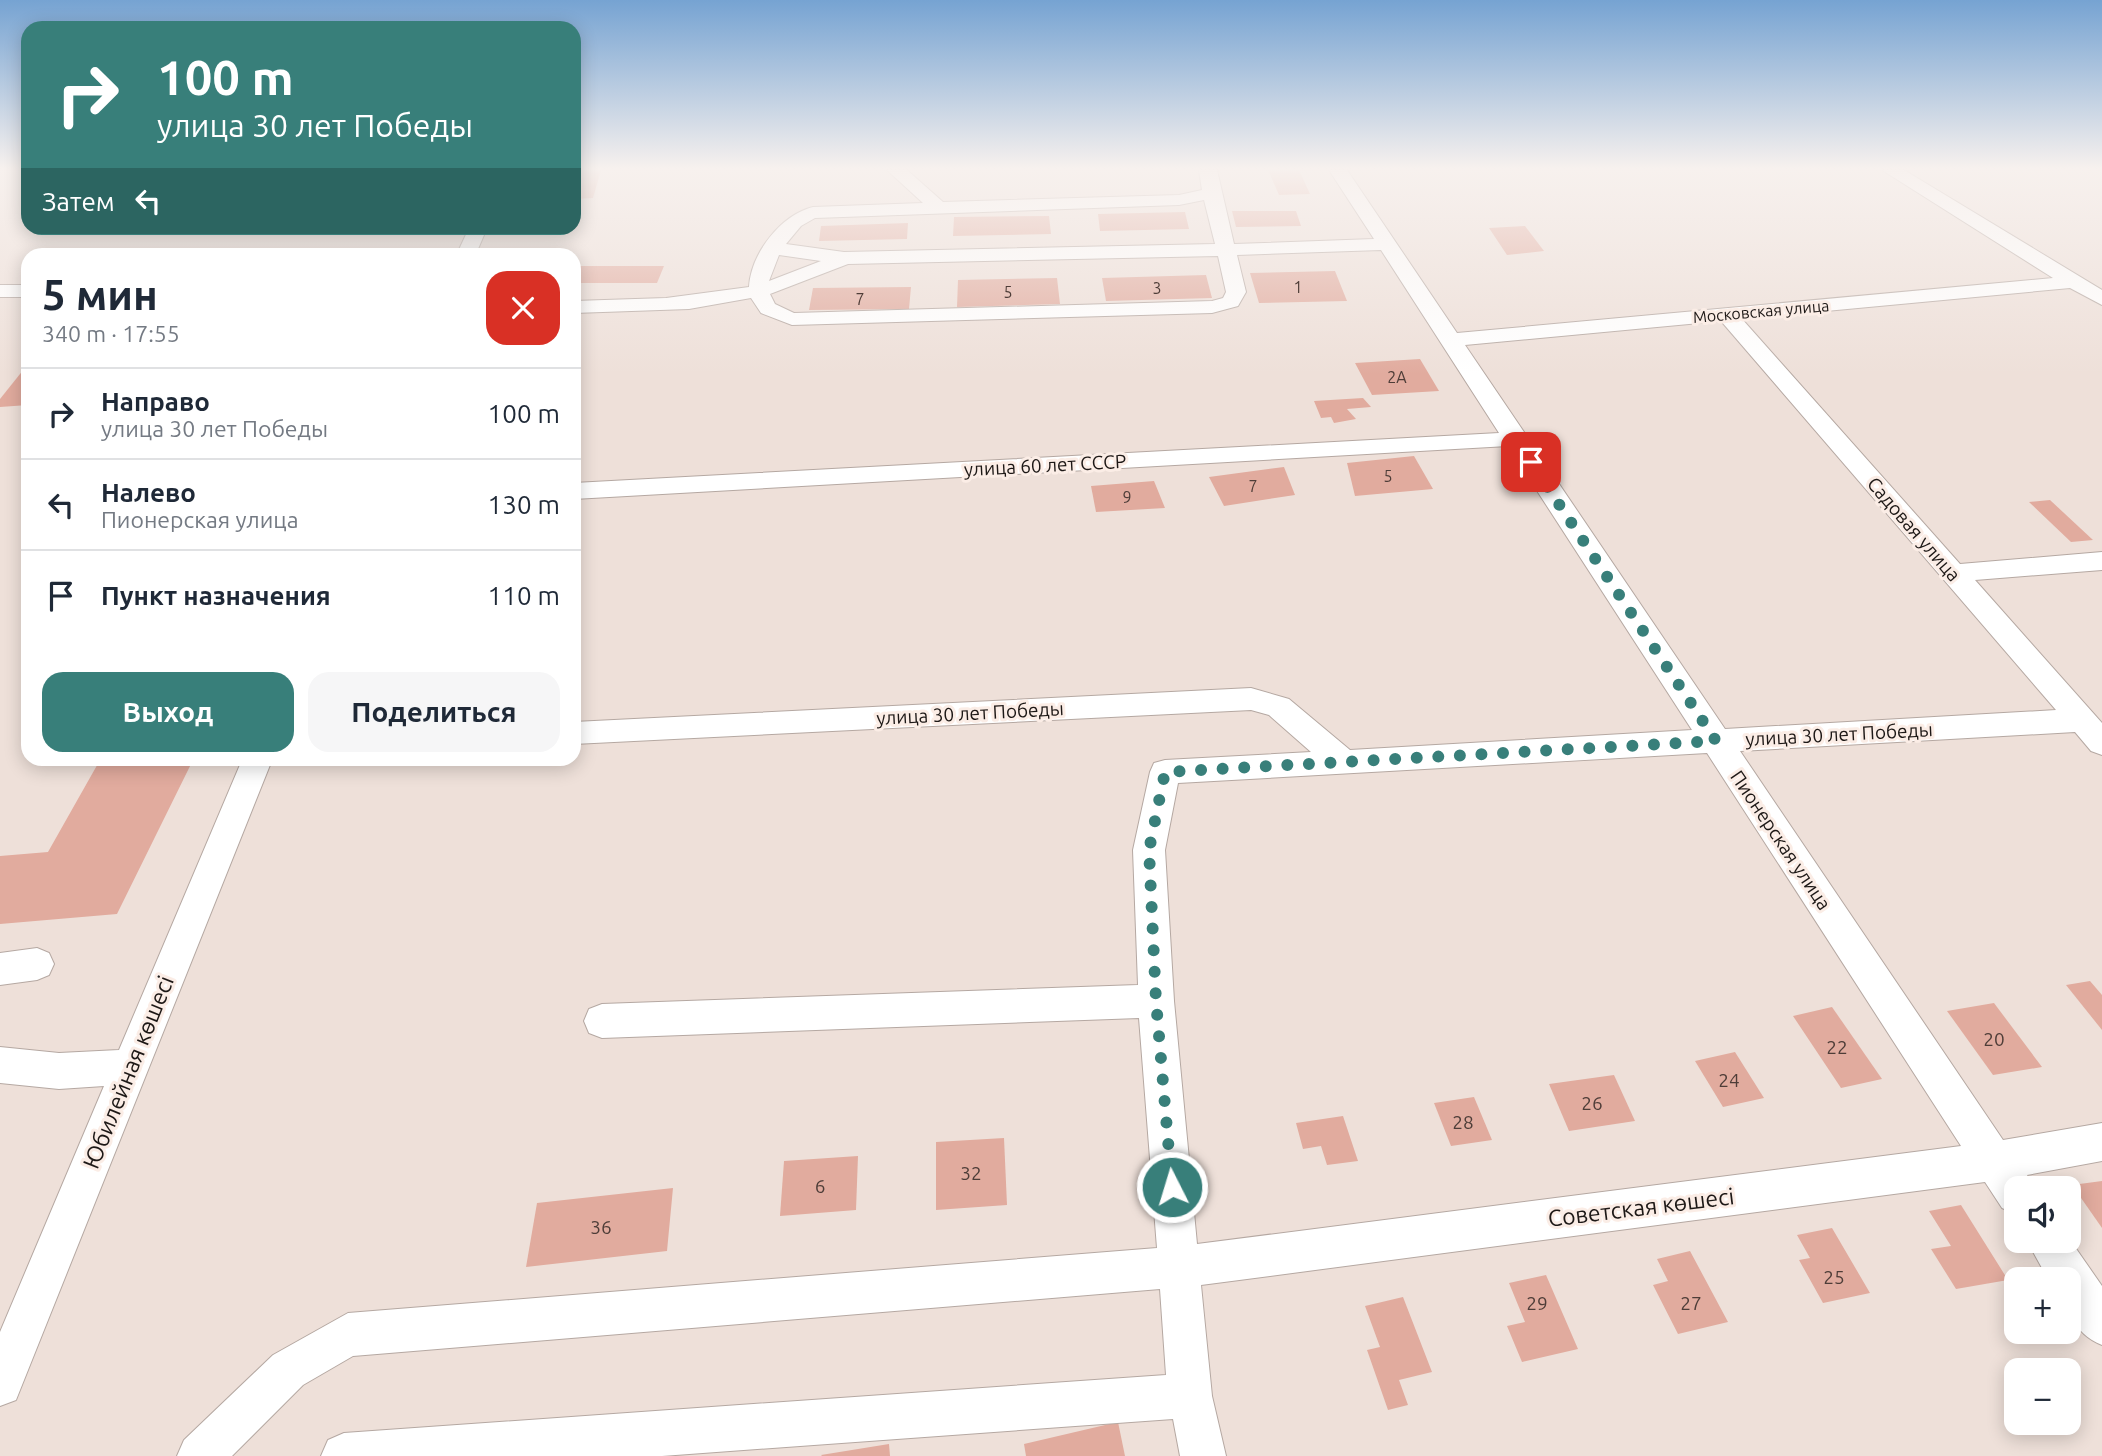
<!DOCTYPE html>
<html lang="ru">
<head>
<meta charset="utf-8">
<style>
  body { margin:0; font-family:Ubuntu,sans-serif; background:#f6f6f7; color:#1f2937; height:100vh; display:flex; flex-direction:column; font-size:26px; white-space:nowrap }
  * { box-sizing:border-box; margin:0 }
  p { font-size:23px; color:#747a83 }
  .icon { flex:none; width:38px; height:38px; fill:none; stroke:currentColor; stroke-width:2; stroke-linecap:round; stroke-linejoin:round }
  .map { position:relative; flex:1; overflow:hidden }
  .drawer { position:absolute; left:21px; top:248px; width:560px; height:518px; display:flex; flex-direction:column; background:#fff; border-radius:21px; box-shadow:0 4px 18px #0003 }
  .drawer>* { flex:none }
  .guide { position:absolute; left:21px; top:21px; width:560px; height:214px; border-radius:21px; box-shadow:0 4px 18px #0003; background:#387f7a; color:#fff; overflow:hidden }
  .tools { position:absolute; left:2004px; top:1176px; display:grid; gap:14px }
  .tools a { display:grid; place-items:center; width:77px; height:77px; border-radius:14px; background:#fff; box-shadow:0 4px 18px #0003; font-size:35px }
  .pin { position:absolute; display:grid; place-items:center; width:60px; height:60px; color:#fff; margin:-30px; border-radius:14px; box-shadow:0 4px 10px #0006 }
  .me { position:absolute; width:77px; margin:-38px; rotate:355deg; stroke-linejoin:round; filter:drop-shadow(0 0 5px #0008) }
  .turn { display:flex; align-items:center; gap:24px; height:147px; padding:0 21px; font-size:32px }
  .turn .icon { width:91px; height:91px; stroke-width:2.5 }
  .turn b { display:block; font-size:49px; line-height:60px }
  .then { display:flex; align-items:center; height:66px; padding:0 21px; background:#0003; gap:14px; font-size:26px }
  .round { display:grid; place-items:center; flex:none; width:74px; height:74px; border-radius:21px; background:#f6f6f7 }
  .summary { display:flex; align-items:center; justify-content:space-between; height:119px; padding:0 21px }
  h1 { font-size:42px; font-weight:700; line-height:52px }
  .cta { display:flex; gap:14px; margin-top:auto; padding:14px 21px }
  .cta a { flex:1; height:80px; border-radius:21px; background:#387f7a; color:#fff; font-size:28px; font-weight:700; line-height:80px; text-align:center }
  .cta a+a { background:#f6f6f7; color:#1f2937 }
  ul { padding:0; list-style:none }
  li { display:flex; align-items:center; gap:21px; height:91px; padding:0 21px; border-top:2px solid #e0e1e3 }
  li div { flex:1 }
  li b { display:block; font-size:26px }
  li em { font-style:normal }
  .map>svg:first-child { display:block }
  .building { fill:#e1ab9e }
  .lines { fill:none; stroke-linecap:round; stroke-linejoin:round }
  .minor-casing { stroke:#b5a8a2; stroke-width:2 }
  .minor { fill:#fff; fill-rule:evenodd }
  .route { stroke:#387f7a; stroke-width:12; stroke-dasharray:0 21.6 }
  .labels { text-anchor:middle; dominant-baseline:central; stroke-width:6; stroke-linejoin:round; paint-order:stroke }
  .number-label { font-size:16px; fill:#4e3d38 }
  .far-street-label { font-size:16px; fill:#1d1816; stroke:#fbede6 }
  .street-label { font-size:19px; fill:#1d1816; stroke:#fbede6 }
  .near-number-label { font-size:19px; fill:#4e3d38 }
  .near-street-label { font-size:23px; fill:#1d1816; stroke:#fbede6 }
</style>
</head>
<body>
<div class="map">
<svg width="2102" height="1456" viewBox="0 0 2102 1456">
  <rect width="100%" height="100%" fill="#eee0d9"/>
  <g class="building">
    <polygon points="574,170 601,170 593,198 574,199"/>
    <polygon points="1268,170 1299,170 1310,194 1279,195"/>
    <polygon points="1232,211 1296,211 1301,226 1236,227"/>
    <polygon points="1185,212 1189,229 1100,231 1098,214"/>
    <polygon points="1049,216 1051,234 953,236 954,217"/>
    <polygon points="908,223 907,239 819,241 821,226"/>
    <polygon points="1525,226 1544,251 1507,255 1489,228"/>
    <polygon points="574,266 664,266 657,283 574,283"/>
    <polygon points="1335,271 1347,301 1259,303 1250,273"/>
    <polygon points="1206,275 1212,298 1106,301 1102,278"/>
    <polygon points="1057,278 1060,304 957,307 958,280"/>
    <polygon points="911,287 909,309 809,310 813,288"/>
    <polygon points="1420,359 1439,391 1372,395 1355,363"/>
    <polygon points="28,364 28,405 0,407 0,399"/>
    <polygon points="1363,398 1371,407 1347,409 1356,419 1334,423 1331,417 1321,418 1314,401"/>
    <polygon points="1414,456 1433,489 1355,496 1347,463"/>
    <polygon points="1284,467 1295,495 1224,506 1209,477"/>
    <polygon points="1154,481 1165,508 1096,512 1091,486"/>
    <polygon points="2050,500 2093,540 2071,542 2029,502"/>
    <polygon points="100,760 193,760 117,914 0,924 0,856 48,852"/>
    <polygon points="2090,981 2102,995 2102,1030 2066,985"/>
    <polygon points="1994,1003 2042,1067 1993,1075 1947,1011"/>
    <polygon points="1832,1007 1882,1079 1841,1088 1793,1016"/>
    <polygon points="1735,1052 1764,1098 1723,1107 1695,1061"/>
    <polygon points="1614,1075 1635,1121 1569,1131 1549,1084"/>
    <polygon points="1474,1097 1492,1140 1451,1146 1434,1103"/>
    <polygon points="1343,1116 1358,1161 1327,1165 1321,1146 1303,1149 1296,1123"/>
    <polygon points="1004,1138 1007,1205 936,1210 936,1142"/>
    <polygon points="858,1156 856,1210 780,1216 784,1161"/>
    <polygon points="2102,1181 2102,1228 2072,1185"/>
    <polygon points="673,1188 667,1251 526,1267 537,1203"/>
    <polygon points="1961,1205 2008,1280 1956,1289 1931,1249 1951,1246 1929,1211"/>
    <polygon points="1832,1228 1870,1293 1823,1303 1799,1260 1810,1258 1797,1235"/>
    <polygon points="1690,1251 1728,1322 1678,1334 1653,1285 1668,1281 1657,1259"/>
    <polygon points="1546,1275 1578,1349 1522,1362 1507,1326 1525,1322 1509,1283"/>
    <polygon points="1403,1297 1432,1372 1399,1380 1408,1405 1388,1410 1367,1350 1380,1347 1365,1306"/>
    <polygon points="1118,1422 1125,1456 1026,1456 1024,1444"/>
    <polygon points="889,1444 890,1456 822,1456 821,1455"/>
  </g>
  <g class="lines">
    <defs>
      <g id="minor">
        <path d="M887 170H907L943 202 1179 195 1202 190 1199 170H1217L1234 244 1374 239 1329 170H1347L1457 333 2053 278 1882 170H1904L2102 290V305L2070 288 1742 319 1960 564 2102 552V570L1975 580 2102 723V755L2091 751 2075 732 1740 751 2003 1140 2102 1123V1161L2027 1175 2034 1188H2016V1214L2002 1208 1985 1182 1201 1285 1212 1396 1226 1456H1180L1173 1419 662 1456H321L328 1440 344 1433 1166 1375 1160 1289 353 1356 303 1385 232 1456H177L184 1440 273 1355 348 1313 1157 1248 1139 1018 602 1038 589 1033 584 1021 589 1009 602 1004 1138 985 1133 850 1150 772 1154 763 1165 760 1311 752 1269 715 1251 710 574 744V722L1251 688 1289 699 1350 750 1692 730 1508 446 574 499V483L1499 433 1381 250 1237 255 1246 292 1238 306 1212 313 792 325 761 313 751 298 689 309 574 313V301L666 298 749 287C751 253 781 215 813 207L923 203ZM1204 200 1215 244 844 252 786 244 801 226 815 218 1179 205ZM779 255 821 261 769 281ZM1218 256 1226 292 1223 298 1212 301 794 313 775 304 770 294 848 264ZM1721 321 2056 710 1725 729 1465 345ZM1707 753 1961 1146 1197 1244 1174 1001 1165 850 1178 783Z"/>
        <polygon points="469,228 487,228 475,256 456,256"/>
        <rect x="0" y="285" width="28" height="12"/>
        <polygon points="242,760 272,760 16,1400 0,1406 0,1332 104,1086 59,1089 0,1083 0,1047 59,1053 119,1050"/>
        <polygon points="37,948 49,953 54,964 49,975 37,980 0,985 0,953"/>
        <path d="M2068 1237 2102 1286V1345C2071 1332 2068 1310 2068 1279H2048L2027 1241H2068Z"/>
      </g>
    </defs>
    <use href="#minor" class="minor-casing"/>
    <use href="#minor" class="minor"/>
  </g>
  <linearGradient id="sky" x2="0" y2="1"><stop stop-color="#76a3d2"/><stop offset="0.45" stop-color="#f7f1ee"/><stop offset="1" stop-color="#f7f1ee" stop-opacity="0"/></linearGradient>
  <rect width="2102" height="374" fill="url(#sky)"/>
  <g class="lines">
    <polyline class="route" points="1172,1187 1156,1001 1149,850 1165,772 1716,741 1531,462"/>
  </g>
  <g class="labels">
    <g class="number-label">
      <text x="1298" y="287">1</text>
      <text x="1157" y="288">3</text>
      <text x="1008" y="292">5</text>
      <text x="860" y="299">7</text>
      <text x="1397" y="377">2А</text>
      <text x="1388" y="476">5</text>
      <text x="1253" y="486">7</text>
      <text x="1127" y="497">9</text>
    </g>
    <g class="far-street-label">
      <text transform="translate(1761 311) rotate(-5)">Московская улица</text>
    </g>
    <g class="street-label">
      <text transform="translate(1045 465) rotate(-3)">улица 60 лет СССР</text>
      <text transform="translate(1914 529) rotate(49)">Садовая улица</text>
      <text transform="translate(970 713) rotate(-3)">улица 30 лет Победы</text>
      <text transform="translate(1839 734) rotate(-3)">улица 30 лет Победы</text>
      <text transform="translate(1781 840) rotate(56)">Пионерская улица</text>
    </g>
    <g class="near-number-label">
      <text x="1994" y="1039">20</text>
      <text x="1837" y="1047">22</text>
      <text x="1729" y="1080">24</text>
      <text x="1592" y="1103">26</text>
      <text x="1463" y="1122">28</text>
      <text x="971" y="1173">32</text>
      <text x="820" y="1186">6</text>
      <text x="601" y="1227">36</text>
      <text x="1834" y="1277">25</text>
      <text x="1537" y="1303">29</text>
      <text x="1691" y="1303">27</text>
    </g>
    <g class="near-street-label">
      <text transform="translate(128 1072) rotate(-68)">Юбилейная көшесі</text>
      <text transform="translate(1641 1207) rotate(-7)">Советская көшесі</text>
    </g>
  </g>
</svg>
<div class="tools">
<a><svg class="icon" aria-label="sound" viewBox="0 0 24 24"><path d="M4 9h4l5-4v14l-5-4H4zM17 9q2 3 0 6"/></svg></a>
<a>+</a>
<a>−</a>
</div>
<div class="pin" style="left:1531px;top:462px;background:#d93025"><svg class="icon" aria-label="arrive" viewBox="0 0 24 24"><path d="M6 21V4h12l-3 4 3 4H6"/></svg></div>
<svg class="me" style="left:1172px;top:1187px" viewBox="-20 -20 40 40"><circle r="17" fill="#387f7a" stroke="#fff" stroke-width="3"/><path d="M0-11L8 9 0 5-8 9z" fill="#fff"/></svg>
<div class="guide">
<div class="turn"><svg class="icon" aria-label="right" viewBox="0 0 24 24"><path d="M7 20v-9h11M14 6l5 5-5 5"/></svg><div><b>100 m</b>улица 30 лет Победы</div></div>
<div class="then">Затем<svg class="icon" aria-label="left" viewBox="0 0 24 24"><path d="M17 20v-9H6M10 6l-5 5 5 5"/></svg></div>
</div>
<section class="drawer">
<div class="summary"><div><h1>5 мин</h1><p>340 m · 17:55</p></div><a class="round" style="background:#d93025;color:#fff"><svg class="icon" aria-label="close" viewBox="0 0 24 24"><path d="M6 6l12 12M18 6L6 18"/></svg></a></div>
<ul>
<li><svg class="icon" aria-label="right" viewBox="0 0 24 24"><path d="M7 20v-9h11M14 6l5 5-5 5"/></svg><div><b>Направо</b><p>улица 30 лет Победы</p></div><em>100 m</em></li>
<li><svg class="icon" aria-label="left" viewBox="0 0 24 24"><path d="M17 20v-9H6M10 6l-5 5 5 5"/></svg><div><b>Налево</b><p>Пионерская улица</p></div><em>130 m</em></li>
<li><svg class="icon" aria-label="arrive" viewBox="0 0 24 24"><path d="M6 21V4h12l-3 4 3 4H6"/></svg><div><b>Пункт назначения</b></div><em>110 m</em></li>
</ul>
<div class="cta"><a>Выход</a><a>Поделиться</a></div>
</section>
</div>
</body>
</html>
